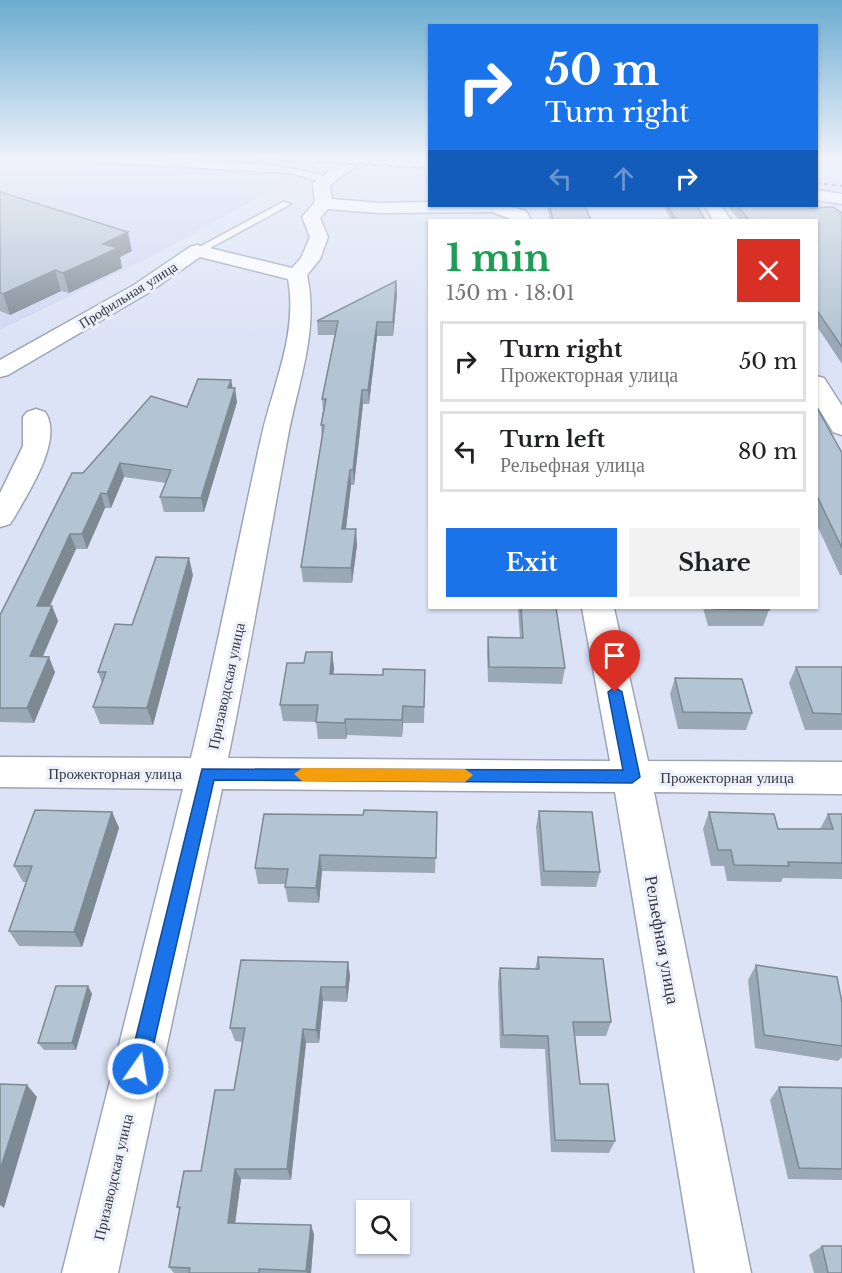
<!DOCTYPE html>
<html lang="en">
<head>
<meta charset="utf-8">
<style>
  body { margin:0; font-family:"Libre Baskerville",serif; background:#f2f2f2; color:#202124; height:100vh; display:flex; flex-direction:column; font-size:22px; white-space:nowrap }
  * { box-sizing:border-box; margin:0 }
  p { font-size:20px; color:#757577 }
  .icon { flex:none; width:33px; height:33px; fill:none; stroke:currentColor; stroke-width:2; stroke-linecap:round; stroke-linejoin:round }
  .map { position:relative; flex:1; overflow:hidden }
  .details { position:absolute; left:428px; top:219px; width:390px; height:390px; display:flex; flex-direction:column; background:#fff; border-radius:0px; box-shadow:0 2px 4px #0004 }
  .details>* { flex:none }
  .top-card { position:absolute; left:428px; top:24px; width:390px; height:183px; border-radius:0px; box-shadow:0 2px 4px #0004; background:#1a73e8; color:#fff; overflow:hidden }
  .fabs { position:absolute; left:356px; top:1200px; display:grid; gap:12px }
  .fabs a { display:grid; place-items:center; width:54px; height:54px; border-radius:0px; background:#fff; box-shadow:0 2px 4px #0004; font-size:30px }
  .pin { position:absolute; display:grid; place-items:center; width:51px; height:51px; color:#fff; margin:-62px -26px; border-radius:50% 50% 50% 0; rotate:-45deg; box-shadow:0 0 6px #0007 }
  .pin .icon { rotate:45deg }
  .me { position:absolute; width:66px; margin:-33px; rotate:13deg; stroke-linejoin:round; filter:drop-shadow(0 0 4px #0008) }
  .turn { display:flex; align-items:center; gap:21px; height:126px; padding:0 18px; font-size:27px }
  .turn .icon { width:78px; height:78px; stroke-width:2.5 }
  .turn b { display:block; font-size:42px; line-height:51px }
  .lanes { display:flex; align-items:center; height:57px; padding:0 18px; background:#0003; justify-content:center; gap:30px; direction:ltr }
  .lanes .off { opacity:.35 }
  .round { display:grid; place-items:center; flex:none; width:63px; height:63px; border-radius:0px; background:#f2f2f2 }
  .headline { display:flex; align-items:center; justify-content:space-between; height:102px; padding:0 18px }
  h1 { font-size:36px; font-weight:700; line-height:45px; color:#1e9e55 }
  .button { display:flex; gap:12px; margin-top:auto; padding:12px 18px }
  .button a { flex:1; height:69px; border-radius:0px; background:#1a73e8; color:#fff; font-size:24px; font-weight:700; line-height:69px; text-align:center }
  .button a+a { background:#f2f2f2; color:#202124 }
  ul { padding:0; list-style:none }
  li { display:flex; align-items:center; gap:18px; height:81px; margin:0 12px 9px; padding:0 6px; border:3px solid #e0e0e0; border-radius:0px }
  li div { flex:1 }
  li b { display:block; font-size:22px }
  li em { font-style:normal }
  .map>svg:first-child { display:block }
  .built { fill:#d0d9f3 }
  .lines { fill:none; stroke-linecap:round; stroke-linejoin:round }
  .lane-casing { stroke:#9ea4b6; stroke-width:3 }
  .street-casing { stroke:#9ea4b6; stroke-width:3 }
  .lane { fill:#fff; fill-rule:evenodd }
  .street { fill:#fff; fill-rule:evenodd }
  .rail { stroke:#6a6e79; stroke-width:2; stroke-dasharray:4 4; stroke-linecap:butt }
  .wall { fill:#9aa9b5 }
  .shaded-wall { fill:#7d8993 }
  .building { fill:#b3c4d2; stroke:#7d8993; stroke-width:1.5 }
  .route { fill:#1a73e8; stroke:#114b97; stroke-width:1.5 }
  .slow { fill:#f59e0b }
  .labels { text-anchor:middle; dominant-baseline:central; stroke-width:6; stroke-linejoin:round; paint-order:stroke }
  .far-street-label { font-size:14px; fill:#373a41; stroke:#ecf0fc }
  .street-label { font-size:15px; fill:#373a41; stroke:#ecf0fc }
  .near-street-label { font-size:18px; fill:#373a41; stroke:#ecf0fc }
</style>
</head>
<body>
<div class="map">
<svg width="842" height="1273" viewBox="0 0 842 1273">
  <rect width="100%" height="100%" fill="#dce3f6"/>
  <polygon class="built" points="0,159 327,159 164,250 0,330"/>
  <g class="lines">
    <defs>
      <g id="lane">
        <path d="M92 159C136 159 300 159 330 180L326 183 290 173 96 162Z"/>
        <polygon points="283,202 291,204 201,253 192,251"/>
      </g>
      <g id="street">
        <path d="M346 159H365L330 185 332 199 379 203 429 202V206H507L526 211 531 220H513L492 212 379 213 328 209 320 218 328 237 320 259 307 275C319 331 298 382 288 436 268 544 250 651 228 758L610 761 582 608H614L648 761 842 762V794L654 792 751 1273H695L615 792 222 789 118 1273H62L183 789 0 787V757L191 758C217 650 238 542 262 434 274 383 298 332 288 279L200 257 148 293 8 375 0 377V360L134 285 190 247 197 245 292 268 301 258 310 237 302 217 315 202 313 183Z"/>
        <polygon points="816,190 842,194 842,204 816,200"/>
        <polygon points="705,206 721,206 731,220 713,220"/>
        <polygon points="816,376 824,378 842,406 842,435 833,432 816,404"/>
        <path d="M36 409 45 412C64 439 28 493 14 518L10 524 0 527V493L23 446V417L27 412Z"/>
      </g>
    </defs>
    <use href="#lane" class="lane-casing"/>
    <use href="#street" class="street-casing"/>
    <use href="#lane" class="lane"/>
    <use href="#street" class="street"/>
    <g class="rail">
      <polyline points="260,159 429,168"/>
      <polyline points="816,183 842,186"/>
    </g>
  </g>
  <g class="wall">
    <polygon points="0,192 132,251 120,257 122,268 69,293 61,291 10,315 0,311"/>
    <polygon points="547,206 585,206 591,220 550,220"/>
    <polygon points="664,206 697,206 705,220 671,220"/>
    <polygon points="728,206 809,206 810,208 842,213 842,364 816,325 816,220 739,220"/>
    <polygon points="396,281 397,295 393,336 377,336 369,404 363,404 354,485 351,485 346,529 357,545 352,583 303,582 301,567 322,439 321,425 323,411 322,399 336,335 318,335 317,321"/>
    <polygon points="233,388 237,402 204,512 164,512 160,497 166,483 124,477 111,508 105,508 87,549 76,549 49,606 52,606 58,621 43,657 55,672 34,723 0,722 0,615 83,473 187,407"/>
    <polygon points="816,406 842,453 842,575 840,575 816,523"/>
    <polygon points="193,575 153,725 100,724 93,707 102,683 98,672 132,625"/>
    <polygon points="518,608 556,608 565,668 562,684 488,682 487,652 488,637 520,638"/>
    <polygon points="703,608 769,608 769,610 763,626 708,626"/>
    <polygon points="332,652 334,669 333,675 383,675 425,670 424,723 403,723 402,737 347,735 346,739 318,739 316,722 283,721 280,705 304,663"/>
    <polygon points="796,667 842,667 842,730 805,730 789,683"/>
    <polygon points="675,678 752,713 746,730 678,729 670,694"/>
    <polygon points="539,811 600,872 596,887 541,886 536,827"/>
    <polygon points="112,812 119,828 82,947 19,946 9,931 27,882 23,882 14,866"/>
    <polygon points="437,812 435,873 322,871 319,903 288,902 285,887 285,884 258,884 255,868 363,815"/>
    <polygon points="709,812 778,829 820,829 828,814 842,814 842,879 783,878 781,882 727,881 724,866 711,866 703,829"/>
    <polygon points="538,957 611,1022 606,1036 575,1036 580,1084 615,1141 609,1153 551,1152 545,1049 500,1048 498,983 500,968 535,969"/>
    <polygon points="348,962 350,976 347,1002 323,1001 319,1043 306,1043 291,1180 241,1179 235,1223 314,1234 311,1273 174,1273 169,1267 180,1210 177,1207 201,1171 234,1090 243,1042 235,1041 230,1028"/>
    <polygon points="756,965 842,1003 842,1057 838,1061 755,1048 748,980"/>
    <polygon points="88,986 92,994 76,1050 44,1050 38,1043"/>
    <polygon points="779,1087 842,1088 842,1180 788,1179 770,1100"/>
    <polygon points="822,1246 842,1273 814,1273 809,1255"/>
  </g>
  <g class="shaded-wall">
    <polygon points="128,232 132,251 120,257 122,268 69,293 63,273 103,244"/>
    <polygon points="55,270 61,291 10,315 3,294"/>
    <polygon points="396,281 397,295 393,336 393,322"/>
    <polygon points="377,322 377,336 369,404 368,390"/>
    <polygon points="231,380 234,393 235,388 237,402 204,512 201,498 228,388"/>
    <polygon points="362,390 363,404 354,485 353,470"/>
    <polygon points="120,463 124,477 111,508 107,494"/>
    <polygon points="350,470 351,485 344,545 342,529"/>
    <polygon points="101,493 105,508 87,549 82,534"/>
    <polygon points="356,529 357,545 352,583 351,568"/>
    <polygon points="70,534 76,549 43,621 37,606"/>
    <polygon points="189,558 193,575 153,725 147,708"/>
    <polygon points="52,606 58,621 36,671 30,656"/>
    <polygon points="332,652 334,669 331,691 330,674"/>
    <polygon points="49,657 55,672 34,723 27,708"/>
    <polygon points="403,706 403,723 402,737 402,720"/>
    <polygon points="345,719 347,735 346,739 345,723"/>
    <polygon points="112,812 119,828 82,947 74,932"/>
    <polygon points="320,855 322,871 319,903 316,888"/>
    <polygon points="348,962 350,976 347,1002 346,987"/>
    <polygon points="88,986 92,994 76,1050 72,1043"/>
    <polygon points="321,987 323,1001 319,1043 316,1030"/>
    <polygon points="303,1029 306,1043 291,1180 287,1169"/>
    <polygon points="27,1085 37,1097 4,1208 0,1205 0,1170"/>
    <polygon points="235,1169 241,1179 234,1232 228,1223"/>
    <polygon points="311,1225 314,1234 311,1273 307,1273 306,1271"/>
  </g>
  <g class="building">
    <polygon points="0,192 128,232 103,244 118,248 63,273 55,270 3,294 0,292"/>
    <polygon points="550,206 585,206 591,220 553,220"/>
    <polygon points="668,206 697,206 705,220 676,220"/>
    <polygon points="738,206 809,206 810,208 833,207 842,213 842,347 816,309 816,220 749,220"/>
    <polygon points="396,281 393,322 377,322 368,390 362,390 353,470 350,470 342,529 356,529 351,568 301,567 324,425 321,425 326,399 322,399 338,321 317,321"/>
    <polygon points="198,379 231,380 228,388 235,388 201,498 160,497 171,470 120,463 107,494 101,493 82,534 70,534 37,606 52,606 30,656 49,657 27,708 0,708 0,615 72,473 83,473 151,396 187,407"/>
    <polygon points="816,406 842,453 842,548 816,494"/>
    <polygon points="156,557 189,558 147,708 93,707 106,672 98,672 115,624 132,625"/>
    <polygon points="521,608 556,608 565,668 489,667 488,637 523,638"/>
    <polygon points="713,608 769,608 769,610 714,609"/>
    <polygon points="306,652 332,652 330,674 383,675 383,669 425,670 424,707 403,706 402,720 345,719 345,723 316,722 318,705 280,705 287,663 304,663"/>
    <polygon points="796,667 842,667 842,714 813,713"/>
    <polygon points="675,678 742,679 752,713 683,712"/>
    <polygon points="35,810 112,812 74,932 9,931 32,866 14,866"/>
    <polygon points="364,810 437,812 436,858 320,855 316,888 285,887 288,869 255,868 264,814 363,815"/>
    <polygon points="539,811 592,812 600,872 544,871"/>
    <polygon points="709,812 774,814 778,829 833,829 828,814 842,814 842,863 788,862 789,866 734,865 731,850 718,850"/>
    <polygon points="538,957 603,959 611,1022 573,1022 580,1084 608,1084 615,1141 555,1140 548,1036 503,1035 500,968 539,969"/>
    <polygon points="241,960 348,962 346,987 321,987 316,1030 303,1029 287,1169 235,1169 228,1223 311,1225 306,1271 259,1269 259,1273 189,1273 190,1268 169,1267 180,1207 177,1207 184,1171 201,1171 215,1090 234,1090 245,1028 230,1028"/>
    <polygon points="756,965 837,977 842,1003 842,1046 764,1035"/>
    <polygon points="56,986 88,986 72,1043 38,1043"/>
    <polygon points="0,1084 27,1085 0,1170"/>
    <polygon points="779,1087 842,1088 842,1169 799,1168"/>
    <polygon points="822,1246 842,1246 842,1273 828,1273"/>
  </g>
  <linearGradient id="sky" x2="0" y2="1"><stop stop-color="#6bacd0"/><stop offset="0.47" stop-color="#eff2fb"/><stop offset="1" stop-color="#eff2fb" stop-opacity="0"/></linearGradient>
  <rect width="842" height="337" fill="url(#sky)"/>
  <polygon class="route" points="615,687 622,692 640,777 632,783 214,780 148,1069 145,1076 138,1079 131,1076 128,1069 202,769 623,770 608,692"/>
  <polygon class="slow" points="302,768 465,769 473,775 465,782 302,781 294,774"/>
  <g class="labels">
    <g class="far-street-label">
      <text transform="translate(128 295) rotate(-32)">Профильная улица</text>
    </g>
    <g class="street-label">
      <text transform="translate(226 686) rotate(-78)">Призаводская улица</text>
      <text x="115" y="773">Прожекторная улица</text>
      <text x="727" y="777">Прожекторная улица</text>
      <text transform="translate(113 1177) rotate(-77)">Призаводская улица</text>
    </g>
    <g class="near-street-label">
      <text transform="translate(662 940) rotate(80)">Рельефная улица</text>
    </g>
  </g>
</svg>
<div class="fabs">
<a><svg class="icon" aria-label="search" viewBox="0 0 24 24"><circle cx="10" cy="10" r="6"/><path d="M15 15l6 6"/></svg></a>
</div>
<div class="pin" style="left:615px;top:692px;background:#d93025"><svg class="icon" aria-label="arrive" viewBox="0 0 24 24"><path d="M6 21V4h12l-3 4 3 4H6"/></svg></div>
<svg class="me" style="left:138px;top:1069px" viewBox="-20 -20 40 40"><circle r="17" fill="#1a73e8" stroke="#fff" stroke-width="3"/><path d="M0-11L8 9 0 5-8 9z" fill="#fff"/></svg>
<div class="top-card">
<div class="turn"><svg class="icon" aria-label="right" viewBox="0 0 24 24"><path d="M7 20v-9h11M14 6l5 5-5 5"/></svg><div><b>50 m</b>Turn right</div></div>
<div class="lanes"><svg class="icon off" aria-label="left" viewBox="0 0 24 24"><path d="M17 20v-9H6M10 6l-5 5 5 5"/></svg><svg class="icon off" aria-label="ahead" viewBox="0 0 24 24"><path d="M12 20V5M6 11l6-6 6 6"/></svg><svg class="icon" aria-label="right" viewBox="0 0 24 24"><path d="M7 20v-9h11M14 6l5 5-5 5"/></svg></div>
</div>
<section class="details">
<div class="headline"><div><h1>1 min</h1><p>150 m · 18:01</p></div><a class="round" style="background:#d93025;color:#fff"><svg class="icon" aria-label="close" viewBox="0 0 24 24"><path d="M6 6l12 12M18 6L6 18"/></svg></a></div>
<ul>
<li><svg class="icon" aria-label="right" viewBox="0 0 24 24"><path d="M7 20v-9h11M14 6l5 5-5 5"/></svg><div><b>Turn right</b><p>Прожекторная улица</p></div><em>50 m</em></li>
<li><svg class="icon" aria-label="left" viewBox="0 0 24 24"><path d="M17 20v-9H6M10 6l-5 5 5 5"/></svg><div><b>Turn left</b><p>Рельефная улица</p></div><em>80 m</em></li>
</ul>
<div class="button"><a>Exit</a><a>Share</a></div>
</section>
</div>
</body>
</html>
